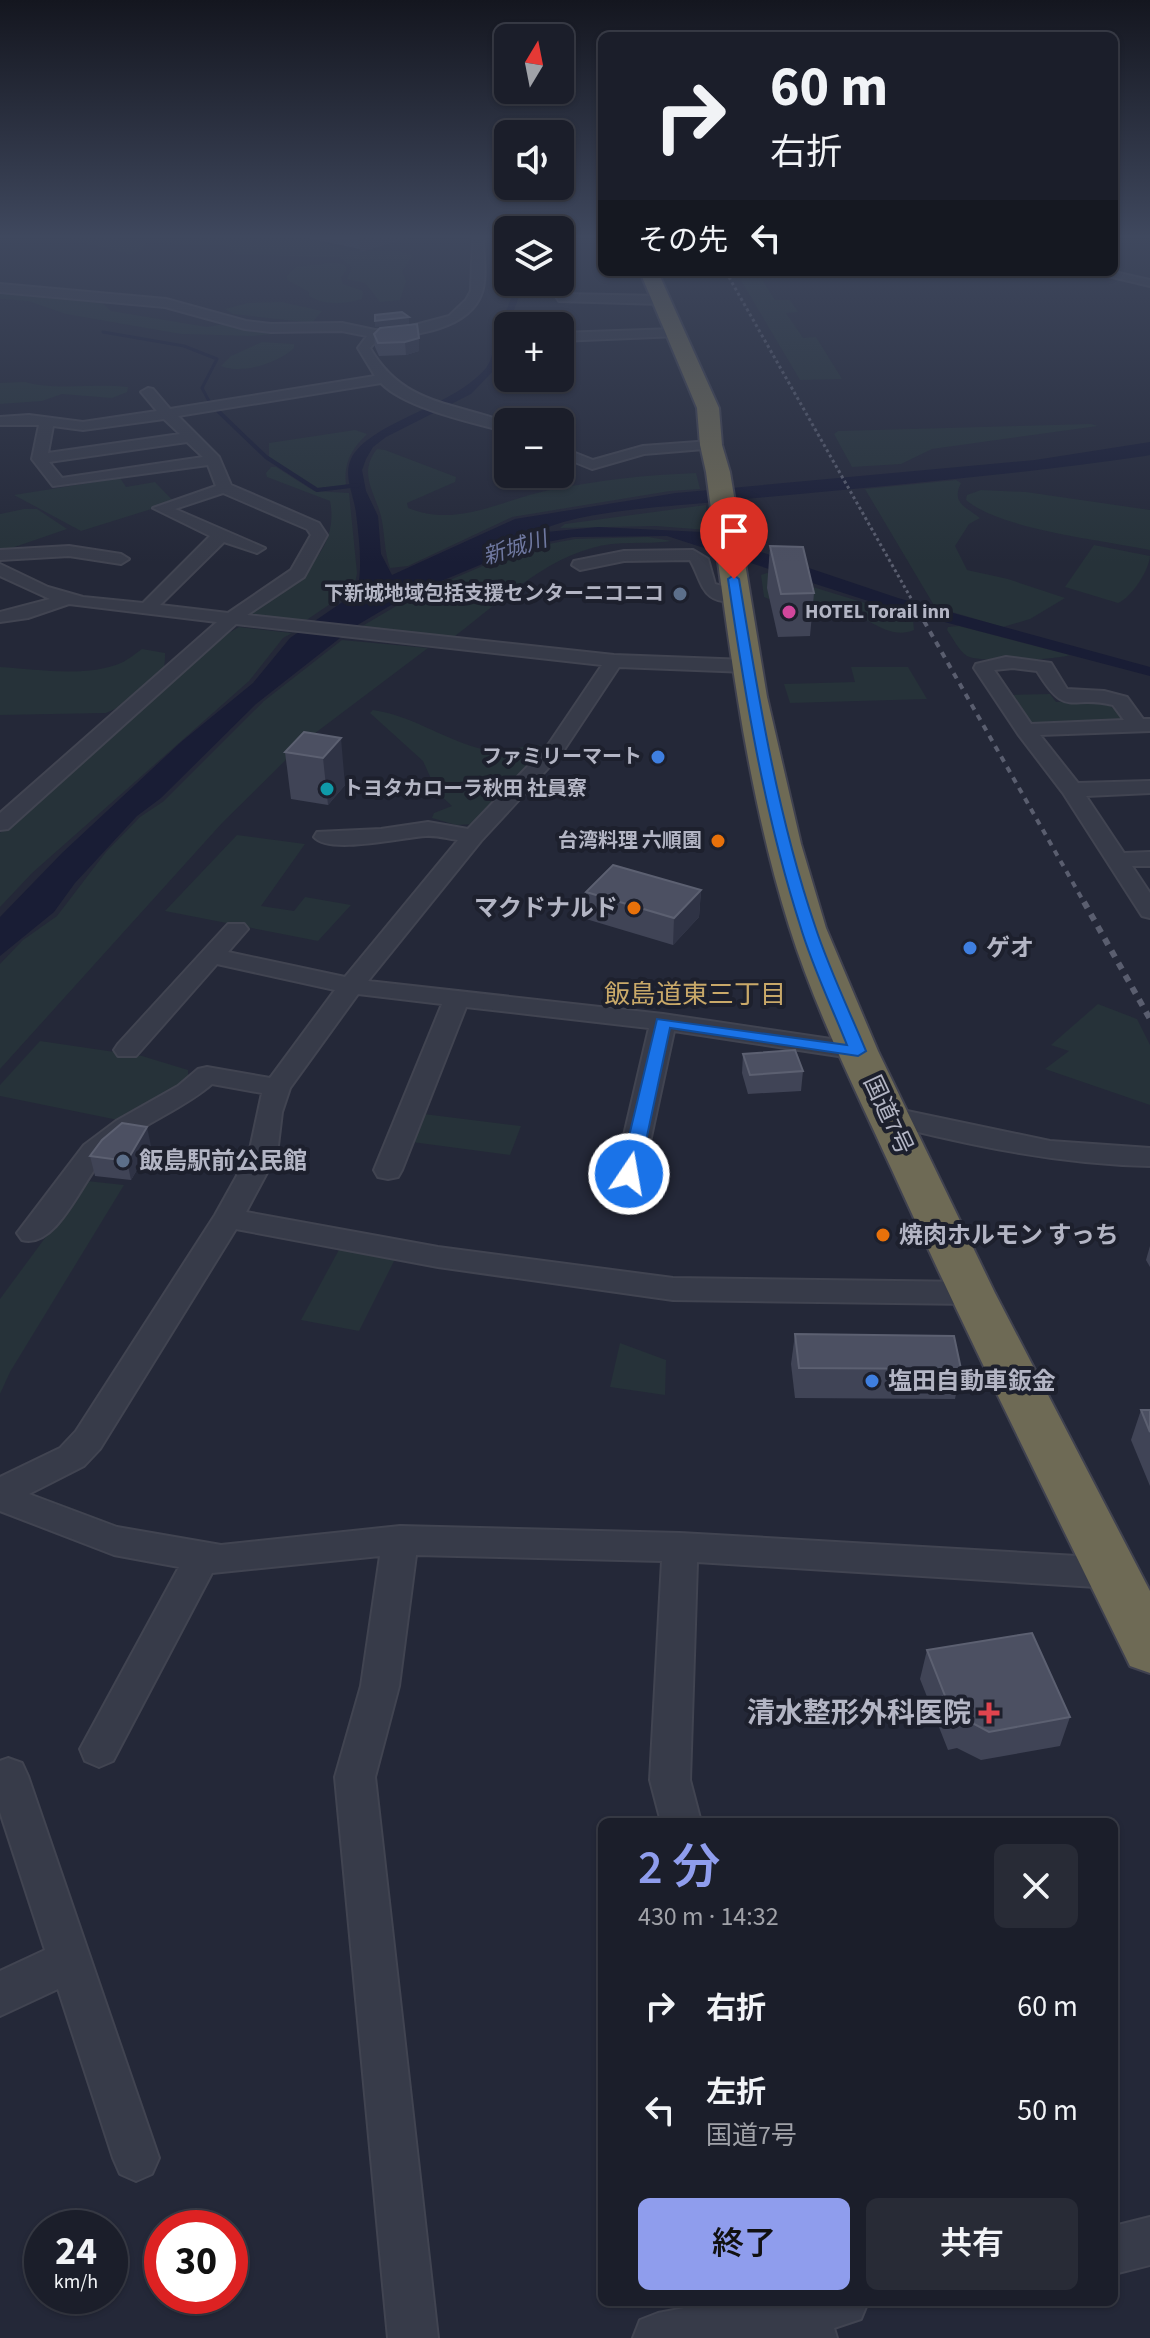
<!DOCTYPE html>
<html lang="ja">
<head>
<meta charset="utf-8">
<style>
  body { margin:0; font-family:"Source Sans 3","Noto Sans JP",sans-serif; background:#282b36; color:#f1f3f6; height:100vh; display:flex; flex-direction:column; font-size:30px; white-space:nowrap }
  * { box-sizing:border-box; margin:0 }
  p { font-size:26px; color:#a0a2a8 }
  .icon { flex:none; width:44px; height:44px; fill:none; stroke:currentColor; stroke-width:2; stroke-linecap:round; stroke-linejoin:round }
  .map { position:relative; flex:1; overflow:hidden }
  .drawer { position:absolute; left:598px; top:1818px; width:520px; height:488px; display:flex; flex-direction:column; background:#1b1e2a; border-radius:12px; box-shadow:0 2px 6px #0004,0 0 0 2px #393c47 }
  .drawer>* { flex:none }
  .hud { position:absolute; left:598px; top:32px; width:520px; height:244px; border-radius:12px; box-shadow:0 2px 6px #0004,0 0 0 2px #393c47; background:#1b1e2a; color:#f1f3f6; overflow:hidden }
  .needle { width:52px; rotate:10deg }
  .tools { position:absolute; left:494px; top:24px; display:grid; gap:16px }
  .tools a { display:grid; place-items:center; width:80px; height:80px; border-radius:12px; background:#1b1e2a; box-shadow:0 2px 6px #0004,0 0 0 2px #393c47; font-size:40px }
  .speed { position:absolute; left:24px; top:2210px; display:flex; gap:16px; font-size:40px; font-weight:700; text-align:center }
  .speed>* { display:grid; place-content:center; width:104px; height:104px; border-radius:50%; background:#1b1e2a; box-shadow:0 2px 6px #0004,0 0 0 2px #393c47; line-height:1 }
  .speed small { font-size:20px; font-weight:400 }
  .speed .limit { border:12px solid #d22; background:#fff; color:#111 }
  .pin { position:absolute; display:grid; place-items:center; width:68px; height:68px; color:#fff; margin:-82px -34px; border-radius:50% 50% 50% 0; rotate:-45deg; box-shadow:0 0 8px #0007 }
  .pin .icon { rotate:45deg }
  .me { position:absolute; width:88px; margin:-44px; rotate:12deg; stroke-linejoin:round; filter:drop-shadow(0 0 6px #0008) }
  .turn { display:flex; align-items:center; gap:28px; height:168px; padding:0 40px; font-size:36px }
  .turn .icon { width:104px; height:104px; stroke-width:2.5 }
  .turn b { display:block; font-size:56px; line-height:68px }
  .then { display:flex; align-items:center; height:76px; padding:0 40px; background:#0003; gap:16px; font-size:30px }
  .round { display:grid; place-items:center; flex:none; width:84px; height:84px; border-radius:12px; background:#282b36 }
  .headline { display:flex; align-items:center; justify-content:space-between; height:136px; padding:0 40px }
  h1 { font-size:48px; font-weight:600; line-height:60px; color:#8f9ded }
  .primary-button { display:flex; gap:16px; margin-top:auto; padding:16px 40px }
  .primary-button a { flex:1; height:92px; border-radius:12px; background:#8f9ded; color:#111; font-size:32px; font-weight:600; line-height:92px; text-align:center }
  .primary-button a+a { background:#282b36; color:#f1f3f6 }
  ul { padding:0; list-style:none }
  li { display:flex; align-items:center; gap:24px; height:104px; padding:0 40px }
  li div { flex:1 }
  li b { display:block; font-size:30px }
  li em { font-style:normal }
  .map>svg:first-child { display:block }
  .green { fill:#263239 }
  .water { fill:#191d35 }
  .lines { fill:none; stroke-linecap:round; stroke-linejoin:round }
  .stream-far1 { stroke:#191d35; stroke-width:3 }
  .stream { stroke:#191d35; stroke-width:4 }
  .street-casing { stroke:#414451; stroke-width:4 }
  .highway-casing { stroke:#404250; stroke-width:4 }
  .street { fill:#373b49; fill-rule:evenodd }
  .highway { fill:#6e6a55; fill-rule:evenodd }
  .rail-far2 { stroke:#5a5e6f; stroke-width:3; stroke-dasharray:3 3; stroke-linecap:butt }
  .rail-far1 { stroke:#5a5e6f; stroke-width:4; stroke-dasharray:6 6; stroke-linecap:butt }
  .rail { stroke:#5a5e6f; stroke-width:6; stroke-dasharray:7 7; stroke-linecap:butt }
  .wall { fill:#404456 }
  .shaded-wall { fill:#2f3345 }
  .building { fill:#4c5062; stroke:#5c6071; stroke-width:2 }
  .route { fill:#1a73e8; stroke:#114b97; stroke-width:2 }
  .service-dot { fill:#5c6f8a; stroke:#1d202d; stroke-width:3 }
  .hotel-dot { fill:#d1479c; stroke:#1d202d; stroke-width:3 }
  .shop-dot { fill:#3f7fe0; stroke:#1d202d; stroke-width:3 }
  .culture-dot { fill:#0f9aa8; stroke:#1d202d; stroke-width:3 }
  .food-dot { fill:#e8710a; stroke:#1d202d; stroke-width:3 }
  .health-dot { fill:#e0444e; stroke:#1d202d; stroke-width:3 }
  .labels { text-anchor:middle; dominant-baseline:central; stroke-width:8; stroke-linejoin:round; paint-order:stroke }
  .far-poi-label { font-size:20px; font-weight:bold; fill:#b3b5c4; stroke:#1d202d; text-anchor:end }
  .far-water-label { font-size:22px; font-style:italic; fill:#6f78a0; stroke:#1d202d }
  .poi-label { font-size:24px; font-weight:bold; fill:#b3b5c4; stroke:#1d202d; text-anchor:start }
  .street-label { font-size:24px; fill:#b3b5c4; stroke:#1d202d }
  .neighbourhood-label { font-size:26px; fill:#c9a969; stroke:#1d202d }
  .near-poi-label { font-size:28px; font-weight:bold; fill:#b3b5c4; stroke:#1d202d; text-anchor:end }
</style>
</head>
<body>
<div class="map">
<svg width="1150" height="2338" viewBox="0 0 1150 2338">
  <rect width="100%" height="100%" fill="#242838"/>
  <g class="green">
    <polygon points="58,236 106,236 146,243 137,253 129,254"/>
    <path d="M307 236C324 241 336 250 355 251 375 253 394 246 413 256L402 271 406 281 400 300 380 302 365 283 347 279 352 267 339 257 237 255 228 246 222 245 155 243 168 239Z"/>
    <path d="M332 263 343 264 347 268 341 278 343 284 363 291 362 299C345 304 325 306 309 296V292L287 280V276L296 267Z"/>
    <polygon points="736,272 757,272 775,300 790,300 798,312 786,313 803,338 816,337 842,379 800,380"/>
    <polygon points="0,290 98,299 111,311 207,327 225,324 310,331 252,336 181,334 66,314 28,301 0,299"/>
    <polygon points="282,302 322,311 312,323 233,314 225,309 248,303"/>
    <path d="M262 342 294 344V348C278 363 242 375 221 366L231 356Z"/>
    <path d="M25 382C57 391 94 383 128 387L127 392 112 398 62 394 42 401 0 404V383Z"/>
    <polygon points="1091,424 1098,426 932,449 901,464 852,467 834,434 838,431"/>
    <path d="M355 430 367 434C351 450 344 462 346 484L343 486 318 488 269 457V443Z"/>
    <path d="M377 449 385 450 456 477 455 482 407 503 408 508C459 528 500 500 550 490 599 480 646 475 696 473L700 489 670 491 512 517 408 566 390 568C384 551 385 534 381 516 374 491 358 473 377 449Z"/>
    <path d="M271 467H276L314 491 349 493 357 573 354 588 305 621 250 615 249 612C287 586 341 557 330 501L267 477 266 473Z"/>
    <polygon points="120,478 126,487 155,482 174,502 81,531 14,495"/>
    <path d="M956 480 961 483C951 503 966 507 980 518L969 524 955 546 967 570 1008 579 1065 598 1030 619 1003 627 935 607 865 489Z"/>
    <path d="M981 490 1026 492 1150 510V550C1103 540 1002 530 966 500L967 495Z"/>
    <polygon points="706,505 707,530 656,526 560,528 565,524"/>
    <polygon points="24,509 37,509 67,529 0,552 0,514"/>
    <path d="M648 537 672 541C646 545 618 540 592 548 540 562 494 607 451 639L359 628 415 595 522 549 575 539Z"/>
    <path d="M1094 545 1150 556C1149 570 1132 597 1118 603L1065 587Z"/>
    <path d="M767 573 901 614 913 620 914 630C889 641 867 616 844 610 821 603 782 606 764 597L761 575Z"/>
    <path d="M959 626 1070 655C1056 660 980 663 967 656 959 651 953 638 947 630L948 627Z"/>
    <polygon points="239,627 292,633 283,638 249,681 32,873 0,907 0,833 224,636"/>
    <polygon points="342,640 428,648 306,740 222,823 0,1069 0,964 23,940 57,916 106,852 140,817 164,801 264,701"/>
    <path d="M142 649 165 653C165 657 165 662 164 667 157 682 121 708 106 713L0 715V667C37 669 85 678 121 663 128 660 136 653 142 649Z"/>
    <polygon points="851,667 908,667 927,699 790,703 784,684 855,682"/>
    <path d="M1050 694 1056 702C1082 701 1107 694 1122 718L1113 722 1038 724 1027 721 1011 695Z"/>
    <path d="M373 710C410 715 442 738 478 748 498 754 520 746 540 745L546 753 475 824 456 825 432 818 434 813 452 806 437 792 423 761 370 713Z"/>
    <polygon points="237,835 305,844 261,906 294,911 305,897 351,905 318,941 165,911"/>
    <polygon points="1098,1004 1137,1019 1150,1045 1150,1105 1045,1069 1069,1051 1051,1045"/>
    <polygon points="40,1041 142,1056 188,1070 188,1076 179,1086 118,1120 0,1096 0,1085"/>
    <polygon points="424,1114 521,1126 510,1155 412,1142"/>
    <polygon points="87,1181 124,1185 10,1372 0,1394 0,1299"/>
    <polygon points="341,1246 396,1257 359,1331 301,1320"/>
    <polygon points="620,1343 666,1360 665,1395 610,1387"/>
  </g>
  <path class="water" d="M517 282 524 283 508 326 498 366 471 394 386 437 373 447 366 459 362 470 366 491 378 516 381 554 392 575 515 519 676 493 1035 460 1150 442V455L1145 456C1007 476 867 487 727 501 679 506 575 510 536 533L598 527 702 532 898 598 1150 667V676L887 607 667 536 573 537 537 544 516 550 410 594 354 627 256 704 161 798 137 816 75 883 54 912 0 956V917L62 853 181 742 253 683 290 638 357 592C363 568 359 538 356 513 354 495 343 476 351 459 369 422 454 407 486 368 493 359 494 344 498 333 504 316 511 299 517 282Z"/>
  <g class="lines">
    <polyline class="stream-far1" points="103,332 184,346 217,359 202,388 210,403"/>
    <polyline class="stream" points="217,410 266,457 317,490 359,485"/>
    <defs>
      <g id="street">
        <path d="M473 236H483C483 253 487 277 482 292 470 330 412 336 379 338L370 348C403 405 452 402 508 423V432C474 423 405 408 381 383L178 416 219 457 231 485 319 523 327 535 304 577 247 615 614 655 747 660 756 666 747 672 619 667 562 753 481 841 368 981 663 1014 858 1043 867 1045 871 1051 867 1057 858 1059 674 1031 643 1174 639 1181 629 1183 619 1181 615 1174 649 1028 466 1007 402 1170 398 1177 388 1179 378 1177 374 1170 442 1004 358 994 290 1088 282 1112 277 1154 246 1212 438 1247 673 1278 971 1282 982 1285 986 1293 982 1301 971 1304 673 1300 438 1267 236 1229 100 1449 84 1466 29 1494 117 1527 221 1545 400 1526 680 1533 1112 1558 1125 1563 1130 1573 1125 1583 1112 1588 697 1562 690 1780 701 1822H661L650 1780 662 1561 416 1555 399 1686 375 1777 438 2338H388L335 1777 361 1686 380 1556 212 1573 113 1761 99 1767 85 1761 80 1749 179 1567 114 1555 0 1511V1477L60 1448 76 1431 215 1215 249 1154 262 1093 212 1084C180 1112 134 1126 104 1157 83 1179 57 1250 22 1240L17 1233 84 1145 116 1121 178 1086 198 1069 207 1067 270 1078 335 990 217 964 136 1056H118L114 1050 118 1044 228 924H244L248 929 228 952 345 977 458 840C448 839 437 835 426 836 403 837 329 855 314 837L317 832 381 829 428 822 468 829 548 745 602 665 236 624 8 829 0 830V813L217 622 69 604 28 618 0 622V612L50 599 0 576V564L48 587 83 597 143 603 210 536 153 508 216 486 208 465 53 486 32 459 39 425H0V417L29 415 83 422 157 411 141 392 148 388 153 389 170 409 375 376 358 348 367 336 342 331 271 332 245 329 165 307 0 292V284L166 299 246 321 271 324 342 323 375 330 400 329 449 316 466 300 471 291ZM164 419 180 434 48 453 53 426 83 430ZM187 442 203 457 62 478 49 462ZM223 493 307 529 311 535 291 570 228 613 160 605 224 542 257 553 265 548 175 509Z"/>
        <polygon points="1091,272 1114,272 1150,280 1150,286"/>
        <polygon points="563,294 661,296 667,300 661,304 559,301 557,298"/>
        <polygon points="674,329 680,333 678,336 560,341 560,333"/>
        <polygon points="711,441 716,442 716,448 644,454 592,469 560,456 560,447 593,460 643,446"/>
        <polygon points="69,546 121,554 129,559 121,564 69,556 0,560 0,550"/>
        <path d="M693 550 708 559 715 584 742 592 745 596 742 600C701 608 703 582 690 560L624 561 580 570 572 565 574 561 624 551Z"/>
        <path d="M1006 657 1051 663 1067 689 1104 691 1127 697 1143 719H1150V731L1040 735 1078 783 1150 781V793L1086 796 1124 853 1150 852V866H1132L1150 893V918L1142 916 1063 793 1018 734 974 668 976 664ZM1013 668 1037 671C1067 720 1069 694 1113 705L1124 720 1031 724 994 670Z"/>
        <path d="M888 1107 1050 1141 1150 1148V1166C1057 1164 968 1145 878 1122L874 1116 878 1110Z"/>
        <polygon points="8,1758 22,1763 28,1776 159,2158 152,2174 136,2181 120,2174 113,2158 58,1989 0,2016 0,1971 45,1950 0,1812 0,1761"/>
        <polygon points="1150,2217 1150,2265 1114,2274 1114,2226"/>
        <polygon points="716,2302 868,2302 861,2319 834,2328 837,2338 633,2338 640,2320 658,2313"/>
      </g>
      <path id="highway" d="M640 272H658L719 408 722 445 730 472 767 697 801 844 826 928 878 1051 995 1293 1150 1591V1673L1130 1666C1049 1500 967 1336 891 1168 855 1089 815 1009 789 926 743 779 727 624 706 472L700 445 697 408Z"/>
    </defs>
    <use href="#street" class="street-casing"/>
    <use href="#highway" class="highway-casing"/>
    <use href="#street" class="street"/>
    <use href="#highway" class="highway"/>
    <polyline class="rail-far2" points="726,272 925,623"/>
    <polyline class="rail-far1" points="924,621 1085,904"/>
    <polyline class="rail" points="1084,902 1150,1019"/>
  </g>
  <g class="wall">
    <polygon points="297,236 414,236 360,252 360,249"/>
    <polygon points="380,328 419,351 406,355 379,356 375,347 374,334"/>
    <polygon points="770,546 814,593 810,636 778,637 767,588"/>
    <polygon points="304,732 345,785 328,805 291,799 285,752"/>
    <polygon points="701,890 699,917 673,945 586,919 586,892"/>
    <polygon points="743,1054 803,1071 801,1091 748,1094 742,1073"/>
    <polygon points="151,1146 131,1180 95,1176 90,1156"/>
    <polygon points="1150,1246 1150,1267 1146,1260"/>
    <polygon points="795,1334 961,1369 955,1399 795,1398 791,1364"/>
    <polygon points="1141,1410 1150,1410 1150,1486 1131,1440"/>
    <polygon points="927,1650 1070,1717 1060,1746 981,1760 957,1748 948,1750 920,1679"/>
  </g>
  <g class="shaded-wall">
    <polygon points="359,236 414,236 360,252"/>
    <polygon points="409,317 409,324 375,327 375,321"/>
    <polygon points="419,338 419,351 406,355 405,342"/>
    <polygon points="341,738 345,785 328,805 323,758"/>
    <polygon points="701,890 699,917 673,945 674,918"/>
    <polygon points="147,1127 151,1146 131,1180 127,1161"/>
  </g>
  <g class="building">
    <polygon points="402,312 409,317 375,321 375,315"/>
    <polygon points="417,324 419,338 405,342 378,343 374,334 380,328"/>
    <polygon points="770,546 803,547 814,593 781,594"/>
    <polygon points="304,732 341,738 323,758 285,752"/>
    <polygon points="613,865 701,890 674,918 586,892"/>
    <polygon points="795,1050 803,1071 750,1075 743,1054"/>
    <polygon points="122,1123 147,1127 127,1161 90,1156 102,1140"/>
    <polygon points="795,1334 954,1336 961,1369 799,1368"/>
    <polygon points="1141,1410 1150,1410 1150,1432"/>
    <polygon points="1032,1633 1070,1717 989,1732 965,1719 955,1721 927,1650"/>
  </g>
  <linearGradient id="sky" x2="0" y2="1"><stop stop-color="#14161f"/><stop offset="0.42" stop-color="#3f485e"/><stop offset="1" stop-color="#3f485e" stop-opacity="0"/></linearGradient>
  <rect width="1150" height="563" fill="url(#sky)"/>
  <path class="route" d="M734 575 739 579C758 695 777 814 815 926 829 969 849 1010 866 1051L858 1056 670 1028 639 1174 629 1180 620 1174 657 1019 847 1045C831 1005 812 966 800 925 764 813 745 695 728 579Z"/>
  <g class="service-dot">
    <circle cx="680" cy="594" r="8"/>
    <circle cx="123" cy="1161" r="8"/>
  </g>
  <circle class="hotel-dot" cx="789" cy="612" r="8"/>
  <g class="shop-dot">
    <circle cx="658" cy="757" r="8"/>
    <circle cx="970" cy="948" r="8"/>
    <circle cx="872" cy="1381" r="8"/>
  </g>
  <circle class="culture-dot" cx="327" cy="789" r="8"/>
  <g class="food-dot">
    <circle cx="718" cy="841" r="8"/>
    <circle cx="634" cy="908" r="8"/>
    <circle cx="883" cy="1235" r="8"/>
  </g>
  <path class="health-dot" d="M985 1701h8v8h8v8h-8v8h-8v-8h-8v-8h8z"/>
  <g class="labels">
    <g class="far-poi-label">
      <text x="664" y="594">下新城地域包括支援センターニコニコ</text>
      <text x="805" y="612" text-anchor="start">HOTEL Torail inn</text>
      <text x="642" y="757">ファミリーマート</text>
      <text x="343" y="789" text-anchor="start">トヨタカローラ秋田 社員寮</text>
      <text x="702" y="841">台湾料理 六順園</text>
    </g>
    <g class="far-water-label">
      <text transform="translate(515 548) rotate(-17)">新城川</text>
    </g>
    <g class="poi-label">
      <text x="618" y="908" text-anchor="end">マクドナルド</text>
      <text x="986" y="948">ゲオ</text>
      <text x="139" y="1161">飯島駅前公民館</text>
      <text x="899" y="1235">焼肉ホルモン すっち</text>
      <text x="888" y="1381">塩田自動車鈑金</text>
    </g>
    <g class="street-label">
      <text transform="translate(888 1115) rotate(65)">国道7号</text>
    </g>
    <g class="neighbourhood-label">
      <text x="695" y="994">飯島道東三丁目</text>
    </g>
    <g class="near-poi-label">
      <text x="971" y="1713">清水整形外科医院</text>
    </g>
  </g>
</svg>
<div class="tools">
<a><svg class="needle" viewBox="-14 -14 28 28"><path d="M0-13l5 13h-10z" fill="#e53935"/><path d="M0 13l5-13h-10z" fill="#a0a2a8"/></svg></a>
<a><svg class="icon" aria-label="sound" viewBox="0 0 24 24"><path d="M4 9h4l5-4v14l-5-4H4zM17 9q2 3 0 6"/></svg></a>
<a><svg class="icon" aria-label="layers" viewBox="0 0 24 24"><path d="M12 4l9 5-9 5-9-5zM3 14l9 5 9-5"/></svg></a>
<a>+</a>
<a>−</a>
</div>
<div class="speed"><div>24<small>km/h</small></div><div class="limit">30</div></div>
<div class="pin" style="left:734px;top:579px;background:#d93025"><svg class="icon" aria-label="arrive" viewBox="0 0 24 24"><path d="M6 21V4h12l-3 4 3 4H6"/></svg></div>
<svg class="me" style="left:629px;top:1174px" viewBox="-20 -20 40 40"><circle r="17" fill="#1a73e8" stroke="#fff" stroke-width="3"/><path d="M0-11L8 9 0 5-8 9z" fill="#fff"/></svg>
<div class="hud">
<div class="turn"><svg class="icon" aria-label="right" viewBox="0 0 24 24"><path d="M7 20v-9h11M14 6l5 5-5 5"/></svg><div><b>60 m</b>右折</div></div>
<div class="then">その先<svg class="icon" aria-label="left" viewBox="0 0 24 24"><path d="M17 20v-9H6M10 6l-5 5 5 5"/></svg></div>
</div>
<section class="drawer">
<div class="headline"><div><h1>2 分</h1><p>430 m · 14:32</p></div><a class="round"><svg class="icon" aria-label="close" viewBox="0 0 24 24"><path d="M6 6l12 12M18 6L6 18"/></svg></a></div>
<ul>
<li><svg class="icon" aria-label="right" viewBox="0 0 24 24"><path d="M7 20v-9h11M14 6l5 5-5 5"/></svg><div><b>右折</b></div><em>60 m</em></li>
<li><svg class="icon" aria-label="left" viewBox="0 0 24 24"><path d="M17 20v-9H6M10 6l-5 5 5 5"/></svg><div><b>左折</b><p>国道7号</p></div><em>50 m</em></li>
</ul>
<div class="primary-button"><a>終了</a><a>共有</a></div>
</section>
</div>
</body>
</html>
